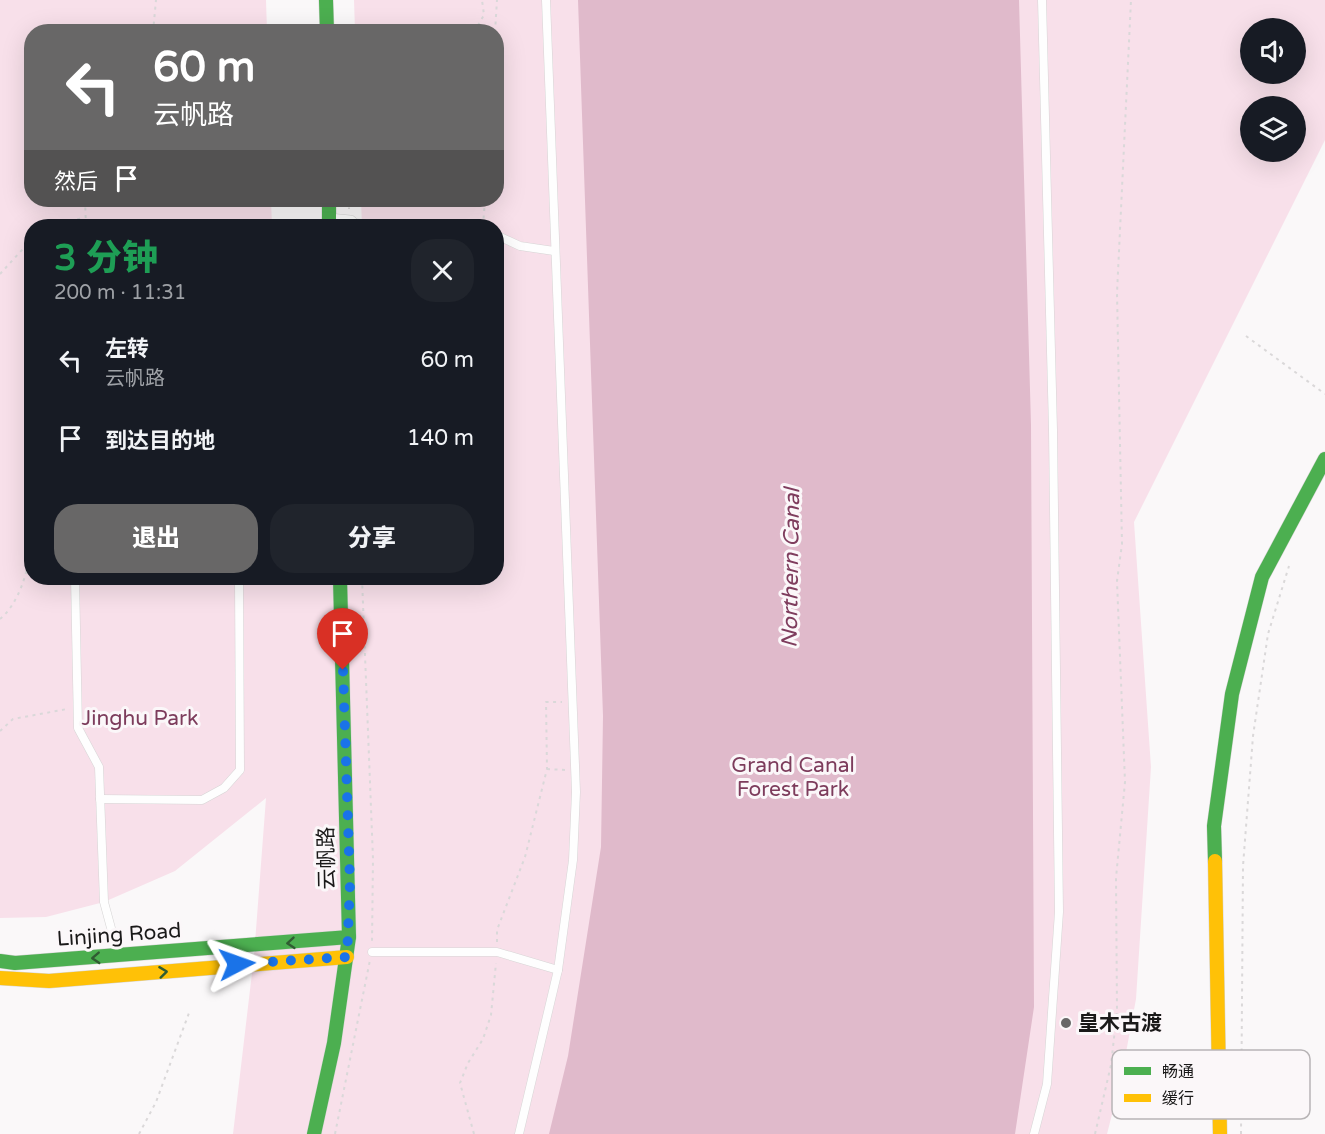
<!DOCTYPE html>
<html lang="zh">
<head>
<meta charset="utf-8">
<style>
  body { margin:0; font-family:"Varela Round","Noto Sans SC",sans-serif; background:#20242c; color:#f1f3f6; height:100vh; display:flex; flex-direction:column; font-size:22px; white-space:nowrap }
  * { box-sizing:border-box; margin:0 }
  p { font-size:20px; color:#9ea1a6 }
  .icon { flex:none; width:33px; height:33px; fill:none; stroke:currentColor; stroke-width:2; stroke-linecap:round; stroke-linejoin:round }
  .map { position:relative; flex:1; overflow:hidden }
  .details { position:absolute; left:24px; top:219px; width:480px; height:366px; display:flex; flex-direction:column; background:#171b24; border-radius:24px; box-shadow:0 6px 24px #0002 }
  .details>* { flex:none }
  .guide { position:absolute; left:24px; top:24px; width:480px; height:183px; border-radius:24px; box-shadow:0 6px 24px #0002; background:#686767; color:#fff; overflow:hidden }
  .buttons { position:absolute; left:1240px; top:18px; display:grid; gap:12px }
  .buttons a { display:grid; place-items:center; width:66px; height:66px; border-radius:50%; background:#171b24; box-shadow:0 6px 24px #0002; font-size:30px }
  .pin { position:absolute; display:grid; place-items:center; width:51px; height:51px; color:#fff; margin:-62px -26px; border-radius:50% 50% 50% 0; rotate:-45deg; box-shadow:0 0 6px #0007 }
  .pin .icon { rotate:45deg }
  .me { position:absolute; width:66px; margin:-33px; rotate:86deg; stroke-linejoin:round; filter:drop-shadow(0 0 4px #0008) }
  .turn { display:flex; align-items:center; gap:21px; height:126px; padding:0 30px; font-size:27px }
  .turn .icon { width:78px; height:78px; stroke-width:2.5 }
  .turn b { display:block; font-size:42px; line-height:51px }
  .then { display:flex; align-items:center; height:57px; padding:0 30px; background:#0003; gap:12px; font-size:22px }
  .round { display:grid; place-items:center; flex:none; width:63px; height:63px; border-radius:24px; background:#20242c }
  .headline { display:flex; align-items:center; justify-content:space-between; height:102px; padding:0 30px }
  h1 { font-size:36px; font-weight:800; line-height:45px; color:#1e9e55 }
  .button { display:flex; gap:12px; margin-top:auto; padding:12px 30px }
  .button a { flex:1; height:69px; border-radius:24px; background:#686767; color:#fff; font-size:24px; font-weight:800; line-height:69px; text-align:center }
  .button a+a { background:#20242c; color:#f1f3f6 }
  ul { padding:0; list-style:none }
  li { display:flex; align-items:center; gap:18px; height:78px; padding:0 30px }
  li div { flex:1 }
  li b { display:block; font-size:22px }
  li em { font-style:normal }
  .map>svg:first-child { display:block }
  .green { fill:#f8e0ea; fill-rule:evenodd }
  .water { fill:#e0bacb }
  .lines { fill:none; stroke-linecap:round; stroke-linejoin:round }
  .lane-casing { stroke:#d6d5d5; stroke-width:9 }
  .street-casing { stroke:#d6d5d5; stroke-width:16 }
  .fast-casing { stroke:#d6d5d5; stroke-width:15 }
  .slow-casing { stroke:#d6d5d5; stroke-width:15 }
  .path { stroke:#dad8d9; stroke-width:2; stroke-dasharray:3 4.5; stroke-linecap:butt }
  .lane { stroke:#fefefe; stroke-width:8 }
  .street { stroke:#fefefe; stroke-width:15 }
  .fast { stroke:#4caf50; stroke-width:14 }
  .slow { stroke:#ffc107; stroke-width:14 }
  .oneway { stroke:#305c32 }
  .route { stroke:#1a73e8; stroke-width:10; stroke-dasharray:0 18 }
  .poi-dot { fill:#686767; stroke:#fbf7f9; stroke-width:2 }
  .labels { text-anchor:middle; dominant-baseline:central; stroke-width:6; stroke-linejoin:round; paint-order:stroke }
  .park-label { font-size:21px; fill:#7d3c5c; stroke:#fbf7f9 }
  .street-label { font-size:21px; fill:#1a1919; stroke:#fbf7f9 }
  .poi-label { font-size:21px; font-weight:bold; fill:#1a1919; stroke:#fbf7f9; text-anchor:start }
  .water-label { font-size:22px; font-style:italic; fill:#7f3d5e; stroke:#fbf7f9 }
  .key { fill:#fbf7f9; stroke:#b8b4b6; stroke-width:1.5 }
  .key-label { font-size:16px; fill:#1a1919 }
</style>
</head>
<body>
<div class="map">
<svg width="1325" height="1134" viewBox="0 0 1325 1134">
  <rect width="100%" height="100%" fill="#faf8f9"/>
  <path class="green" d="M0 0H266L267 31 32 32V200H271L272 226H32V578H496V226H362L361 200H496V32L355 31 354 0H1325V140L1134 522 1151 767 1136 999 1121 1079 1107 1134H233L254 956 266 798 175 871 104 902 46 917 0 918ZM1251 28H1296V74H1251ZM1251 106H1296V152H1251Z"/>
  <polygon class="water" points="578,0 1019,0 1031,425 1034,1007 1015,1134 549,1134 568,1056 601,847 603,716"/>
  <g class="lines">
    <defs>
      <g id="lane">
        <polyline points="350,223 416,226"/>
        <polyline points="496,235 520,246 554,251"/>
        <polyline points="75,578 78,728 99,767 104,902 118,954"/>
        <polyline points="100,799 202,800 224,788 240,770 239,578"/>
        <polyline points="372,952 497,952 558,970"/>
        <polyline points="519,1134 558,970 573,860 576,792 546,0"/>
        <polyline points="1034,1134 1047,1084 1059,912 1053,430 1042,0"/>
      </g>
      <polyline id="street" points="329,221 350,223"/>
      <g id="fast">
        <polyline points="326,0 327,32"/>
        <polyline points="329,200 329,226"/>
        <polyline points="1215,861 1214,826 1232,694 1262,577 1325,459"/>
        <polyline points="0,961 15,963 349,937"/>
        <polyline points="314,1134 334,1043 349,937 340,578"/>
      </g>
      <g id="slow">
        <polyline points="1215,861 1220,1134"/>
        <polyline points="0,978 49,981 347,957"/>
      </g>
    </defs>
    <use href="#lane" class="lane-casing"/>
    <use href="#street" class="street-casing"/>
    <use href="#fast" class="fast-casing"/>
    <use href="#slow" class="slow-casing"/>
    <g class="path">
      <polyline points="153,32 156,0"/>
      <polyline points="474,32 484,15 482,0"/>
      <polyline points="495,32 497,0"/>
      <polyline points="85,200 86,226"/>
      <polyline points="349,200 349,209"/>
      <polyline points="48,226 83,218"/>
      <polyline points="483,226 485,200"/>
      <polyline points="0,274 32,239"/>
      <polyline points="1246,336 1325,394"/>
      <polyline points="362,578 373,859 372,943"/>
      <path d="M0 619C20 602 27 572 32 547"/>
      <polyline points="0,731 13,719 67,709"/>
      <polyline points="547,769 565,770"/>
      <polyline points="497,942 497,930 525,857 547,769 546,702 562,702"/>
      <polyline points="139,1134 156,1102 189,1013"/>
      <polyline points="335,1134 370,960"/>
      <polyline points="474,1134 460,1083 468,1063 483,1039 491,1015 496,963"/>
      <polyline points="1095,1134 1111,1065 1117,1011 1116,878 1125,782 1117,581 1122,544 1117,293 1131,0"/>
      <polyline points="1241,1134 1243,866 1253,736 1268,634 1289,566"/>
    </g>
    <use href="#lane" class="lane"/>
    <use href="#street" class="street"/>
    <use href="#fast" class="fast"/>
    <use href="#slow" class="slow"/>
  </g>
  <defs><path id="oneway-chevron" d="M-2-3.5L2.5 0L-2 3.5" fill="none" stroke-width="1.6" stroke-linecap="round" stroke-linejoin="round" transform="scale(1.5)"/></defs>
  <g class="oneway">
    <use href="#oneway-chevron" transform="translate(291 943) rotate(175)"/>
    <use href="#oneway-chevron" transform="translate(96 958) rotate(177)"/>
    <use href="#oneway-chevron" transform="translate(163 972) rotate(-7)"/>
  </g>
  <g class="lines">
    <polyline class="route" points="237,964 347,957 350,884 343,670"/>
  </g>
  <circle class="poi-dot" cx="1066" cy="1023" r="6"/>
  <g class="labels">
    <g class="park-label">
      <text x="140" y="718">Jinghu Park</text>
      <text x="793" y="765">Grand Canal<tspan x="793" dy="24">Forest Park</tspan></text>
    </g>
    <g class="street-label">
      <text transform="translate(327 858) rotate(-91)">云帆路</text>
      <text transform="translate(119 935) rotate(-4)">Linjing Road</text>
    </g>
    <g class="poi-label">
      <text x="1078" y="1023">皇木古渡</text>
    </g>
    <g class="water-label">
      <text transform="translate(791 568) rotate(-89)">Northern Canal</text>
    </g>
  </g>
  <rect x="1112" y="1050" width="198" height="69" rx="9" class="key"/>
  <rect x="1124" y="1067" width="27" height="8" fill="#4caf50"/>
  <rect x="1124" y="1094" width="27" height="8" fill="#ffc107"/>
  <g class="key-label">
    <text x="1162" y="1077">畅通</text>
    <text x="1162" y="1104">缓行</text>
  </g>
</svg>
<div class="buttons">
<a><svg class="icon" aria-label="sound" viewBox="0 0 24 24"><path d="M4 9h4l5-4v14l-5-4H4zM17 9q2 3 0 6"/></svg></a>
<a><svg class="icon" aria-label="layers" viewBox="0 0 24 24"><path d="M12 4l9 5-9 5-9-5zM3 14l9 5 9-5"/></svg></a>
</div>
<div class="pin" style="left:343px;top:670px;background:#d93025"><svg class="icon" aria-label="arrive" viewBox="0 0 24 24"><path d="M6 21V4h12l-3 4 3 4H6"/></svg></div>
<svg class="me" style="left:237px;top:964px" viewBox="-20 -20 40 40"><path d="M0-17L14 15 0 8-14 15z" fill="#1a73e8" stroke="#fff" stroke-width="4"/></svg>
<div class="guide">
<div class="turn"><svg class="icon" aria-label="left" viewBox="0 0 24 24"><path d="M17 20v-9H6M10 6l-5 5 5 5"/></svg><div><b>60 m</b>云帆路</div></div>
<div class="then">然后<svg class="icon" aria-label="arrive" viewBox="0 0 24 24"><path d="M6 21V4h12l-3 4 3 4H6"/></svg></div>
</div>
<section class="details">
<div class="headline"><div><h1>3 分钟</h1><p>200 m · 11:31</p></div><a class="round"><svg class="icon" aria-label="close" viewBox="0 0 24 24"><path d="M6 6l12 12M18 6L6 18"/></svg></a></div>
<ul>
<li><svg class="icon" aria-label="left" viewBox="0 0 24 24"><path d="M17 20v-9H6M10 6l-5 5 5 5"/></svg><div><b>左转</b><p>云帆路</p></div><em>60 m</em></li>
<li><svg class="icon" aria-label="arrive" viewBox="0 0 24 24"><path d="M6 21V4h12l-3 4 3 4H6"/></svg><div><b>到达目的地</b></div><em>140 m</em></li>
</ul>
<div class="button"><a>退出</a><a>分享</a></div>
</section>
</div>
</body>
</html>
